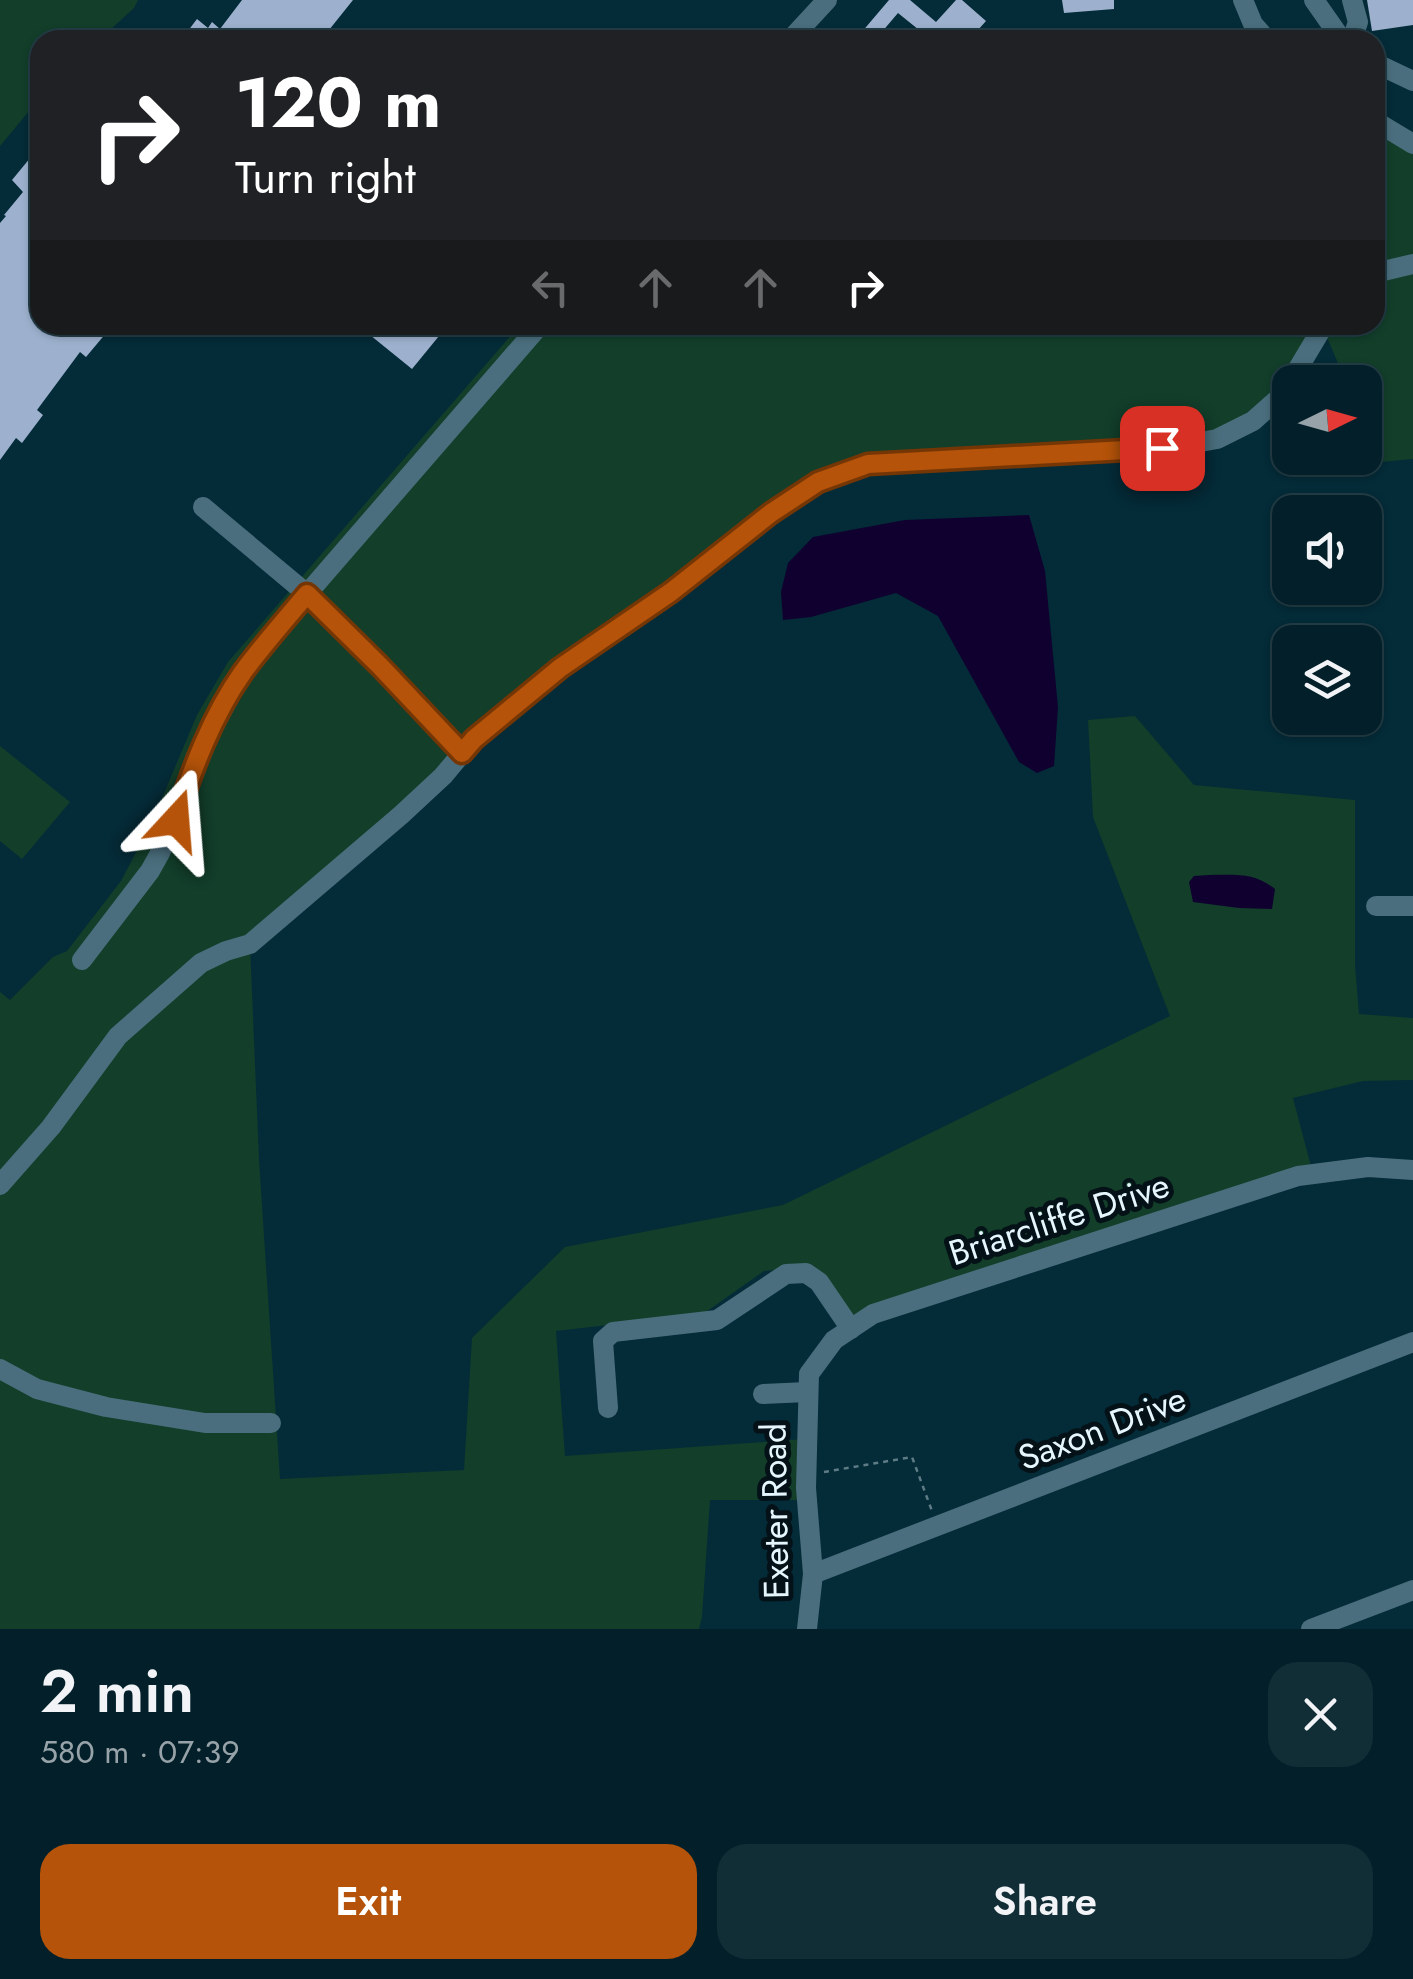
<!DOCTYPE html>
<html lang="en">
<head>
<meta charset="utf-8">
<style>
  body { margin:0; font-family:Jost,sans-serif; background:#112d36; color:#f1f3f6; height:100vh; display:flex; flex-direction:column; font-size:38px; white-space:nowrap }
  * { box-sizing:border-box; margin:0 }
  p { font-size:32px; color:#97a3a8 }
  .icon { flex:none; width:55px; height:55px; fill:none; stroke:currentColor; stroke-width:2; stroke-linecap:round; stroke-linejoin:round }
  .map { position:relative; height:1629px; overflow:hidden }
  .drawer { display:flex; flex-direction:column; background:#03202a; flex:1 }
  .drawer>* { flex:none }
  .top-card { position:absolute; left:30px; top:30px; width:1355px; height:305px; border-radius:30px; box-shadow:0 2px 8px #0004,0 0 0 2px #243e47; background:#202124; color:#fff; overflow:hidden }
  .needle { width:65px; rotate:85deg }
  .fabs { position:absolute; left:1272px; top:365px; display:grid; gap:20px }
  .fabs a { display:grid; place-items:center; width:110px; height:110px; border-radius:20px; background:#03202a; box-shadow:0 2px 8px #0004,0 0 0 2px #243e47; font-size:50px }
  .pin { position:absolute; display:grid; place-items:center; width:85px; height:85px; color:#fff; margin:-42px; border-radius:20px; box-shadow:0 5px 15px #0006 }
  .me { position:absolute; width:110px; margin:-55px; rotate:19deg; stroke-linejoin:round; filter:drop-shadow(0 0 8px #0008) }
  .turn { display:flex; align-items:center; gap:35px; height:210px; padding:0 40px; font-size:45px }
  .turn .icon { width:130px; height:130px; stroke-width:2.5 }
  .turn b { display:block; font-size:70px; line-height:85px }
  .lanes { display:flex; align-items:center; height:95px; padding:0 40px; background:#0003; justify-content:center; gap:50px; direction:ltr }
  .lanes .off { opacity:.35 }
  .round { display:grid; place-items:center; flex:none; width:105px; height:105px; border-radius:30px; background:#112d36 }
  .summary { display:flex; align-items:center; justify-content:space-between; height:170px; padding:0 40px }
  h1 { font-size:60px; font-weight:600; line-height:75px }
  .action { display:flex; gap:20px; margin-top:auto; padding:20px 40px }
  .action a { flex:1; height:115px; border-radius:30px; background:#b45309; color:#fff; font-size:40px; font-weight:600; line-height:115px; text-align:center }
  .action a+a { background:#112d36; color:#f1f3f6 }
  .map>svg:first-child { display:block }
  .green { fill:#123e2a }
  .water { fill:#0f002f }
  .building { fill:#9db1ce }
  .lines { fill:none; stroke-linecap:round; stroke-linejoin:round }
  .path { stroke:#5e7c86; stroke-width:2.5; stroke-dasharray:5 5; stroke-linecap:butt }
  .minor { stroke:#4a6e7d; stroke-width:20 }
  .route-casing { stroke:#753606; stroke-width:25 }
  .route { stroke:#b45309; stroke-width:18 }
  .labels { text-anchor:middle; dominant-baseline:central; stroke-width:10; stroke-linejoin:round; paint-order:stroke }
  .street-label { font-size:35px; fill:#e6f6fd; stroke:#041117 }
</style>
</head>
<body>
<div class="map">
<svg width="1413" height="1629" viewBox="0 0 1413 1629">
  <rect width="100%" height="100%" fill="#042b38"/>
  <g class="green">
    <polygon points="0,0 138,0 134,8 99,40 40,40 40,98 0,146"/>
    <polygon points="1375,121 1413,144 1413,459 1381,462 1365,426 1365,382 1346,382 1323,328 1301,367 1217,439 907,461 818,482 560,667 250,944 259,1159 280,1479 464,1470 472,1338 565,1247 783,1205 1170,1016 1093,817 1088,720 1135,716 1194,785 1355,800 1355,965 1359,1014 1413,1018 1413,1080 1363,1081 1293,1098 1313,1174 851,1329 812,1267 764,1271 703,1314 556,1331 565,1456 806,1439 807,1500 710,1500 702,1617 699,1629 0,1629 0,992 10,1000 53,957 67,951 121,881 152,822 197,715 228,662 520,325 1375,325"/>
    <polygon points="0,746 70,802 22,859 0,841"/>
  </g>
  <g class="water">
    <polygon points="1029,515 1045,571 1058,707 1054,766 1037,773 1019,762 938,616 896,593 811,617 783,620 781,592 788,563 813,537 905,520"/>
    <path d="M1209 875C1235 875 1254 872 1275 889L1272 909 1239 908 1193 902 1189 882 1194 876Z"/>
  </g>
  <g class="building">
    <polygon points="242,0 353,0 321,40 181,40 197,19 208,28 212,22 220,29"/>
    <polygon points="889,0 910,0 936,22 956,0 962,0 986,21 969,40 924,40 924,34 898,13 875,40 855,40"/>
    <polygon points="1062,0 1114,0 1114,9 1064,13"/>
    <polygon points="1367,0 1413,0 1413,25 1372,31"/>
    <polygon points="40,146 40,325 98,325 107,332 86,357 80,352 37,410 43,415 22,443 16,438 0,460 0,223 6,216 4,215 23,192 12,180"/>
    <polygon points="378,325 448,325 412,369 370,335"/>
  </g>
  <g class="lines">
    <polyline class="path" points="824,1472 912,1457 932,1511"/>
    <g class="minor">
      <polyline points="1243,0 1253,24 1267,40"/>
      <polyline points="1314,0 1342,40"/>
      <polyline points="1352,0 1358,22 1352,40"/>
      <polyline points="790,40 827,0"/>
      <polyline points="1375,63 1413,81"/>
      <polyline points="1375,121 1413,144"/>
      <polyline points="1375,273 1413,264"/>
      <polyline points="1290,382 1324,325"/>
      <polyline points="203,507 307,594 380,666 462,753"/>
      <polyline points="1376,906 1413,906"/>
      <polyline points="82,960 150,871 160,853 198,756 241,675 307,594 540,325"/>
      <polyline points="0,1185 51,1127 118,1036 201,963 226,951 250,944 401,815 443,776 474,739 560,667 671,592 771,513 818,482 868,464 1162,449 1217,439 1253,421 1281,396 1290,383"/>
      <polyline points="0,1369 37,1389 106,1407 205,1423 271,1423"/>
      <polyline points="763,1394 807,1392"/>
      <polyline points="608,1408 603,1341 613,1332 717,1320 786,1274 806,1273 819,1282 851,1329"/>
      <polyline points="813,1574 1413,1342"/>
      <polyline points="807,1629 813,1574 806,1488 809,1374 834,1340 873,1314 1298,1176 1368,1167 1413,1170"/>
      <polyline points="1311,1629 1413,1590"/>
    </g>
  </g>
  <g class="lines">
    <defs>
      <path id="route" d="M176 820C192 769 212 716 243 672 263 645 285 620 307 594L380 666 462 753 474 739 560 668 671 592 771 513 818 482 868 464 1162 448"/>
    </defs>
    <use href="#route" class="route-casing"/>
    <use href="#route" class="route"/>
  </g>
  <g class="labels">
    <g class="street-label">
      <text transform="translate(1059 1219) rotate(-18)">Briarcliffe Drive</text>
      <text transform="translate(1102 1428) rotate(-21)">Saxon Drive</text>
      <text transform="translate(775 1511) rotate(-91)">Exeter Road</text>
    </g>
  </g>
</svg>
<div class="fabs">
<a><svg class="needle" viewBox="-14 -14 28 28"><path d="M0-13l5 13h-10z" fill="#e53935"/><path d="M0 13l5-13h-10z" fill="#97a3a8"/></svg></a>
<a><svg class="icon" aria-label="sound" viewBox="0 0 24 24"><path d="M4 9h4l5-4v14l-5-4H4zM17 9q2 3 0 6"/></svg></a>
<a><svg class="icon" aria-label="layers" viewBox="0 0 24 24"><path d="M12 4l9 5-9 5-9-5zM3 14l9 5 9-5"/></svg></a>
</div>
<div class="pin" style="left:1162px;top:448px;background:#d93025"><svg class="icon" aria-label="arrive" viewBox="0 0 24 24"><path d="M6 21V4h12l-3 4 3 4H6"/></svg></div>
<svg class="me" style="left:176px;top:820px" viewBox="-20 -20 40 40"><path d="M0-17L14 15 0 8-14 15z" fill="#b45309" stroke="#fff" stroke-width="4"/></svg>
<div class="top-card">
<div class="turn"><svg class="icon" aria-label="right" viewBox="0 0 24 24"><path d="M7 20v-9h11M14 6l5 5-5 5"/></svg><div><b>120 m</b>Turn right</div></div>
<div class="lanes"><svg class="icon off" aria-label="left" viewBox="0 0 24 24"><path d="M17 20v-9H6M10 6l-5 5 5 5"/></svg><svg class="icon off" aria-label="ahead" viewBox="0 0 24 24"><path d="M12 20V5M6 11l6-6 6 6"/></svg><svg class="icon off" aria-label="ahead" viewBox="0 0 24 24"><path d="M12 20V5M6 11l6-6 6 6"/></svg><svg class="icon" aria-label="right" viewBox="0 0 24 24"><path d="M7 20v-9h11M14 6l5 5-5 5"/></svg></div>
</div>
</div>
<section class="drawer">
<div class="summary"><div><h1>2 min</h1><p>580 m · 07:39</p></div><a class="round"><svg class="icon" aria-label="close" viewBox="0 0 24 24"><path d="M6 6l12 12M18 6L6 18"/></svg></a></div>
<div class="action"><a>Exit</a><a>Share</a></div>
</section>
</body>
</html>
